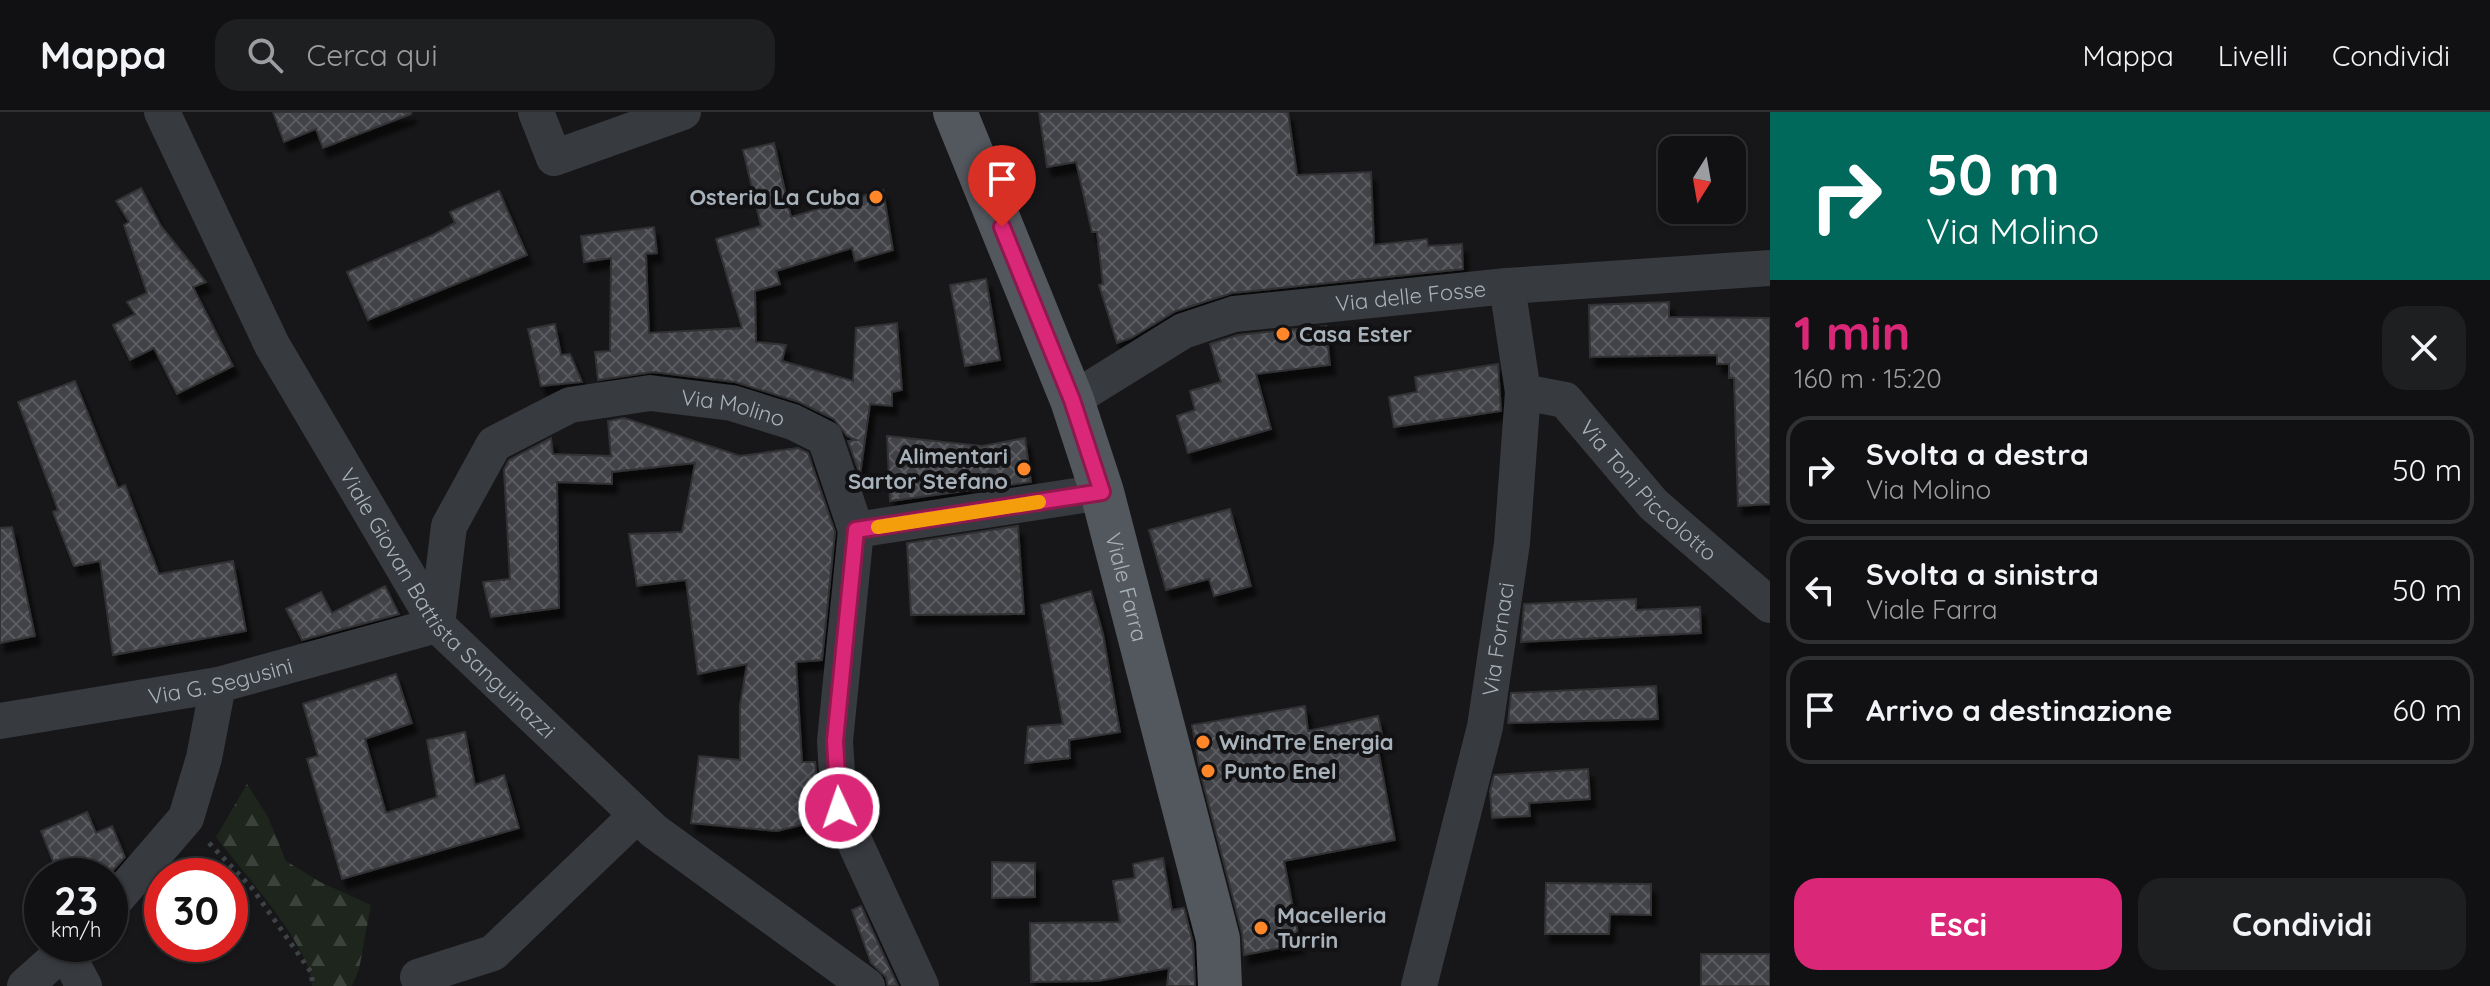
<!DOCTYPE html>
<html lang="it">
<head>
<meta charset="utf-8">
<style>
  body { margin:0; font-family:Quicksand,sans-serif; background:#1e1f21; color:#f1f3f6; height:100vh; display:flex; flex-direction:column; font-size:30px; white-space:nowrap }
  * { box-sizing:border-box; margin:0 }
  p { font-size:26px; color:#9c9da0 }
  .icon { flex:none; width:44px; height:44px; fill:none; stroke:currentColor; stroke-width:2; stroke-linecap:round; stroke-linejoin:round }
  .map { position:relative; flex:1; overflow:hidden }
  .drawer { display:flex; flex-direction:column; background:#111113; width:720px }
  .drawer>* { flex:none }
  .guide { background:#00695c; color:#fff; overflow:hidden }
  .needle { width:52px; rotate:191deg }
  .buttons { position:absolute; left:1658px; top:24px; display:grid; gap:16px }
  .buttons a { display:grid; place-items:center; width:88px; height:88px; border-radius:16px; background:#111113; box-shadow:0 2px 6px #0004,0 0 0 2px #303133; font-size:40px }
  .speed { position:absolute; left:24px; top:746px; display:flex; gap:16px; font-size:40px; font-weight:700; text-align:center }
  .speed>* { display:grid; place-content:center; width:104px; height:104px; border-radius:50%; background:#111113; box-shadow:0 2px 6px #0004,0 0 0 2px #303133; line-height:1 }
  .speed small { font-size:20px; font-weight:400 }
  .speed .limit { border:12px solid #d22; background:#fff; color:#111 }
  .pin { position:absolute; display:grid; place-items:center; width:68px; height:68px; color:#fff; margin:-82px -34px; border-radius:50% 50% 50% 0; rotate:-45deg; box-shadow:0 0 8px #0007 }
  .pin .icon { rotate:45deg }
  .me { position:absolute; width:88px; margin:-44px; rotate:357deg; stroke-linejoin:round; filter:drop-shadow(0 0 6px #0008) }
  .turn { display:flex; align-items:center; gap:28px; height:168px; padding:0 24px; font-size:36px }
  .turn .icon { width:104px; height:104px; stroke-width:2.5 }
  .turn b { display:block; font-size:56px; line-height:68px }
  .round { display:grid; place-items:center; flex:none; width:84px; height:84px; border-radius:24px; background:#1e1f21 }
  .summary { display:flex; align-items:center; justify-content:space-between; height:136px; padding:0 24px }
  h1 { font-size:48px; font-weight:800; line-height:60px; color:#db2777 }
  .action { display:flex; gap:16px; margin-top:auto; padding:16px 24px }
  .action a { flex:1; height:92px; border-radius:24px; background:#db2777; color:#fff; font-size:32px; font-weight:800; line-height:92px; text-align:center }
  .action a+a { background:#1e1f21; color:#f1f3f6 }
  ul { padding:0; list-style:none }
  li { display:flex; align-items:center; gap:24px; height:108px; margin:0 16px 12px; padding:0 8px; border:4px solid #303133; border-radius:24px }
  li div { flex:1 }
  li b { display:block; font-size:30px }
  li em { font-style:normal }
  header { display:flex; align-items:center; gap:48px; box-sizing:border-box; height:112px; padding:0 40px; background:#111113; border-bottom:2px solid #303133 }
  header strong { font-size:38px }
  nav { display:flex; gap:44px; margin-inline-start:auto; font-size:28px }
  .search { width:560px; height:72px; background:#1e1f21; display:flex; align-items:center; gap:20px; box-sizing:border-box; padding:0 28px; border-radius:24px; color:#9c9da0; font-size:30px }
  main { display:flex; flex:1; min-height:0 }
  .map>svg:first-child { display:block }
  .forest { fill:url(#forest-firs) }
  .building { fill:url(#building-cross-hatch); stroke:#313235; stroke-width:2; filter:url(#shadow) }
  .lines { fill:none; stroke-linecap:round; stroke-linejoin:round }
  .path { stroke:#3d4246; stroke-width:5; stroke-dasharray:4 6; stroke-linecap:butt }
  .minor { stroke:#373a3f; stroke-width:36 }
  .major { stroke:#53585e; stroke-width:44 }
  .route-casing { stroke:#8e194d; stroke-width:20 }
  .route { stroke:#db2777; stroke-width:14 }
  .slow { stroke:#f59e0b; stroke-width:14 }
  .poi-dot { fill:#ff8629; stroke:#121214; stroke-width:3 }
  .labels { text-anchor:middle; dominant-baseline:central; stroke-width:8; stroke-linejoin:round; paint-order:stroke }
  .poi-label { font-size:22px; font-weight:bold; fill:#a8b2ba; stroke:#121214; text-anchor:start }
  .street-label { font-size:22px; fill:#a8b2ba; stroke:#121214 }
</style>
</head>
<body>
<header>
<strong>Mappa</strong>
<div class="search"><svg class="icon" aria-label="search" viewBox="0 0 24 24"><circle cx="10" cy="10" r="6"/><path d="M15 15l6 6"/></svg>Cerca qui</div>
<nav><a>Mappa</a><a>Livelli</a><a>Condividi</a></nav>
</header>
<main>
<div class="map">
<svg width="1770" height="874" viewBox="0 0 1770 874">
  <defs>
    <pattern id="forest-firs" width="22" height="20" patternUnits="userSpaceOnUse" patternTransform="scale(2)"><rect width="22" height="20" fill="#1d251c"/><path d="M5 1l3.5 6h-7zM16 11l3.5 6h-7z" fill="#3b423b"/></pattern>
    <pattern id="building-cross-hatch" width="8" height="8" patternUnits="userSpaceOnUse" patternTransform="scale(2)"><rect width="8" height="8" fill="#414246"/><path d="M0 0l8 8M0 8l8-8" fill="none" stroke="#5a5b5f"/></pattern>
    <filter id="shadow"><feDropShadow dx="5" dy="9" stdDeviation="2" flood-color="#0009"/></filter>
  </defs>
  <rect width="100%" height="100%" fill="#171719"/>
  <path class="forest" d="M247 672 268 705 286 749 320 770 371 793 359 857 352 874H312C312 835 241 758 216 725Z"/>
  <g class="building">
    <polygon points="273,0 411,0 411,2 323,36 316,17 284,30"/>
    <polygon points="1039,0 1288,0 1297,63 1371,60 1374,133 1427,127 1428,134 1462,132 1463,157 1232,181 1176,199 1131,226 1117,231 1099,173 1103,172 1097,120 1092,120 1076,50 1047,55"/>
    <polygon points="774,31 791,105 883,78 893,138 855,149 852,136 776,159 780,172 755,179 756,230 786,233 782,249 853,269 856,216 897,211 902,278 892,280 892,294 870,292 860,363 848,329 856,328 847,324 834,307 799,290 735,270 653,260 598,268 595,240 610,239 611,146 584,150 581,124 654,115 657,141 646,142 649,221 742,216 716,127 761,114 743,38"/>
    <polygon points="141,76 161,114 206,170 193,175 233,254 177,282 154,236 130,248 113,213 135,202 127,190 147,181 124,113 129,110 116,89"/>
    <polygon points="499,79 527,143 368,208 347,160 433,123 455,111 450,100"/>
    <polygon points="986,167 1000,248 965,254 950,173"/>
    <polygon points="1669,190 1669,205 1770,206 1770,392 1738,394 1734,266 1729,266 1729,252 1717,252 1717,243 1590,245 1589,193"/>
    <polygon points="555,212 561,243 570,242 582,270 541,274 528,217"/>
    <polygon points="1326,214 1330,253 1256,262 1271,317 1188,341 1177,304 1195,298 1190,279 1221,270 1210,232 1238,223"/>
    <polygon points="1498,252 1501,299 1394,315 1389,285 1417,280 1415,265"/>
    <polygon points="75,269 118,376 125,373 159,462 233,449 246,519 113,543 100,449 74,454 53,400 58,398 18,290"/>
    <polygon points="624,306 740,344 798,336 808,341 835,420 822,548 796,550 802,650 815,650 821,708 777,719 691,711 699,644 740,648 740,593 747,552 698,562 686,468 637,474 629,422 682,420 695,351 612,360 612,372 557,370 559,496 491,505 483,470 510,467 504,358 509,348 551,326 553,342 611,344 608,309"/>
    <polygon points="887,324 982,334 1025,326 1031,370 890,389"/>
    <polygon points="1230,397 1251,474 1214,484 1209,467 1166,478 1149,418"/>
    <polygon points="1018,414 1024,502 911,503 907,431"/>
    <polygon points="12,415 35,524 0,531 0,416"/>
    <polygon points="385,474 399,502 302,528 286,497 321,480 332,501"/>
    <polygon points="1091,479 1103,522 1120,620 1069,628 1070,646 1025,651 1028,615 1063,612 1041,493"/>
    <polygon points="1636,487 1636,498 1700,495 1701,521 1521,530 1524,492"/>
    <polygon points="396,562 412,611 365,627 386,701 437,685 427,628 465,620 475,673 504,663 519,716 342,767 307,647 318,644 303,592"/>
    <polygon points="1656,574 1658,607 1508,611 1511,581"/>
    <polygon points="1305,594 1308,619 1378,604 1384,631 1377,632 1395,728 1284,749 1300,832 1244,843 1242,821 1200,659 1192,613"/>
    <polygon points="1588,657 1590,687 1529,691 1530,704 1492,706 1490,679 1494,663"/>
    <polygon points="87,700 96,721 112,714 125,745 108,764 59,764 41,719"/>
    <polygon points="1163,746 1172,798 1184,796 1193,831 1195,874 1167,874 1169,856 1098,869 1031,870 1030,811 1120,810 1113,769 1135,766 1133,752"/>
    <polygon points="992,750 1035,751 1035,785 992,786"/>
    <polygon points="1546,771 1651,772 1651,803 1610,802 1609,822 1545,822"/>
    <polygon points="861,794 898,874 888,874 886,865 871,851 852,798"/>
    <rect x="1701" y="842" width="69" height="32"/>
  </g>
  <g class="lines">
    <polyline class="path" points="209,731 252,776 311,860 313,874"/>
    <g class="minor">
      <path id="s1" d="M162 0 272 233 437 513 654 719 867 874"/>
      <polyline points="536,0 554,46 683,0"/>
      <path id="s2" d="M1523 280 1565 288 1653 392 1770 493"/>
      <path id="s3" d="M1072 288 1183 219 1234 202 1507 174 1770 156"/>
      <polyline points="856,418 835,629 839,696 921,874"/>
      <path id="s4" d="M0 609 218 573 437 513 449 414 494 332 570 293 650 281 732 291 793 310 825 326 856 418 1102 380"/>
      <polyline points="110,794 186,706 204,646 218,573"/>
      <polyline points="65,839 84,874"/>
      <polyline points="418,865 493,841 637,703"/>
      <polyline points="25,874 72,832"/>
      <path id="s5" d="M1419 874 1485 615 1512 431 1523 280 1507 174"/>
    </g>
    <path class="major" id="s6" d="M955 0 1072 288 1102 380 1218 827 1220 874"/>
  </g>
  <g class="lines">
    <defs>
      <polyline id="route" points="839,696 835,629 856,418 1102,380 1072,288 1002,115"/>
    </defs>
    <use href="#route" class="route-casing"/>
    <use href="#route" class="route"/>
    <polyline class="slow" points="878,415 1039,390"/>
  </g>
  <g class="poi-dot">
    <circle cx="876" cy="85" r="8"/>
    <circle cx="1283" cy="222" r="8"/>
    <circle cx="1024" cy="357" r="8"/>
    <circle cx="1203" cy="630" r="8"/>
    <circle cx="1208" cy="659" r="8"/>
    <circle cx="1261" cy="816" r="8"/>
  </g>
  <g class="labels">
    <g class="poi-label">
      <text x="860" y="85" text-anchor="end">Osteria La Cuba</text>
      <text x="1299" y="222">Casa Ester</text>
      <text x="1008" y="344" text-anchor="end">Alimentari<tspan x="1008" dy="25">Sartor Stefano</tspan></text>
      <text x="1219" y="630">WindTre Energia</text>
      <text x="1224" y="659">Punto Enel</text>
      <text x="1277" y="803">Macelleria<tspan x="1277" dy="25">Turrin</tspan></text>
    </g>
    <g class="street-label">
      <text stroke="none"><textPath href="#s3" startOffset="362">Via delle Fosse</textPath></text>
      <text stroke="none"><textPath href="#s4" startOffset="892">Via Molino</textPath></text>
      <text stroke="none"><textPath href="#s2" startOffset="166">Via Toni Piccolotto</textPath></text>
      <text stroke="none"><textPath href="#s6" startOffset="506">Viale Farra</textPath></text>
      <text stroke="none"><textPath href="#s1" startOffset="572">Viale Giovan Battista Sanguinazzi</textPath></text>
      <text stroke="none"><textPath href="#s5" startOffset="356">Via Fornaci</textPath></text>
      <text stroke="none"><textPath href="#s4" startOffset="224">Via G. Segusini</textPath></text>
    </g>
  </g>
</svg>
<div class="buttons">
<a><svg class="needle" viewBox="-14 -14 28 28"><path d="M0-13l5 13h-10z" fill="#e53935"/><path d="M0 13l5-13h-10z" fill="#9c9da0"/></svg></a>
</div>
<div class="speed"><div>23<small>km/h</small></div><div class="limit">30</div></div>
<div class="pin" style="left:1002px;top:115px;background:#d93025"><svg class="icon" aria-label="arrive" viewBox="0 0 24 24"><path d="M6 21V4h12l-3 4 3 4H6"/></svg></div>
<svg class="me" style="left:839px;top:696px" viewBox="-20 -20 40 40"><circle r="17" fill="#db2777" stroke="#fff" stroke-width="3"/><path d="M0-11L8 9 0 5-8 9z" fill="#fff"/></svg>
</div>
<section class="drawer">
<div class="guide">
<div class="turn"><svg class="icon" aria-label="right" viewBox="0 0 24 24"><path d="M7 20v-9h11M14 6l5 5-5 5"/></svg><div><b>50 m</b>Via Molino</div></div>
</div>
<div class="summary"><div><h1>1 min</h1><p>160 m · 15:20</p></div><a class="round"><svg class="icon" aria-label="close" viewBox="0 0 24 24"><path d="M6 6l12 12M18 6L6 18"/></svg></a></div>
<ul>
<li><svg class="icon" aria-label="right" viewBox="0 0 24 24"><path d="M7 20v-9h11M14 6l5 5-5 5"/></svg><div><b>Svolta a destra</b><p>Via Molino</p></div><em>50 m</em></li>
<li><svg class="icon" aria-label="left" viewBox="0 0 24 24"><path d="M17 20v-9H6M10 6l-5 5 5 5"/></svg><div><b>Svolta a sinistra</b><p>Viale Farra</p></div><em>50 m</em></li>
<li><svg class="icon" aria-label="arrive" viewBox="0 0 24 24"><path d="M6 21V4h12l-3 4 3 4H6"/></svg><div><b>Arrivo a destinazione</b></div><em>60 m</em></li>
</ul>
<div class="action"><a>Esci</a><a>Condividi</a></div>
</section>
</main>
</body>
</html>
